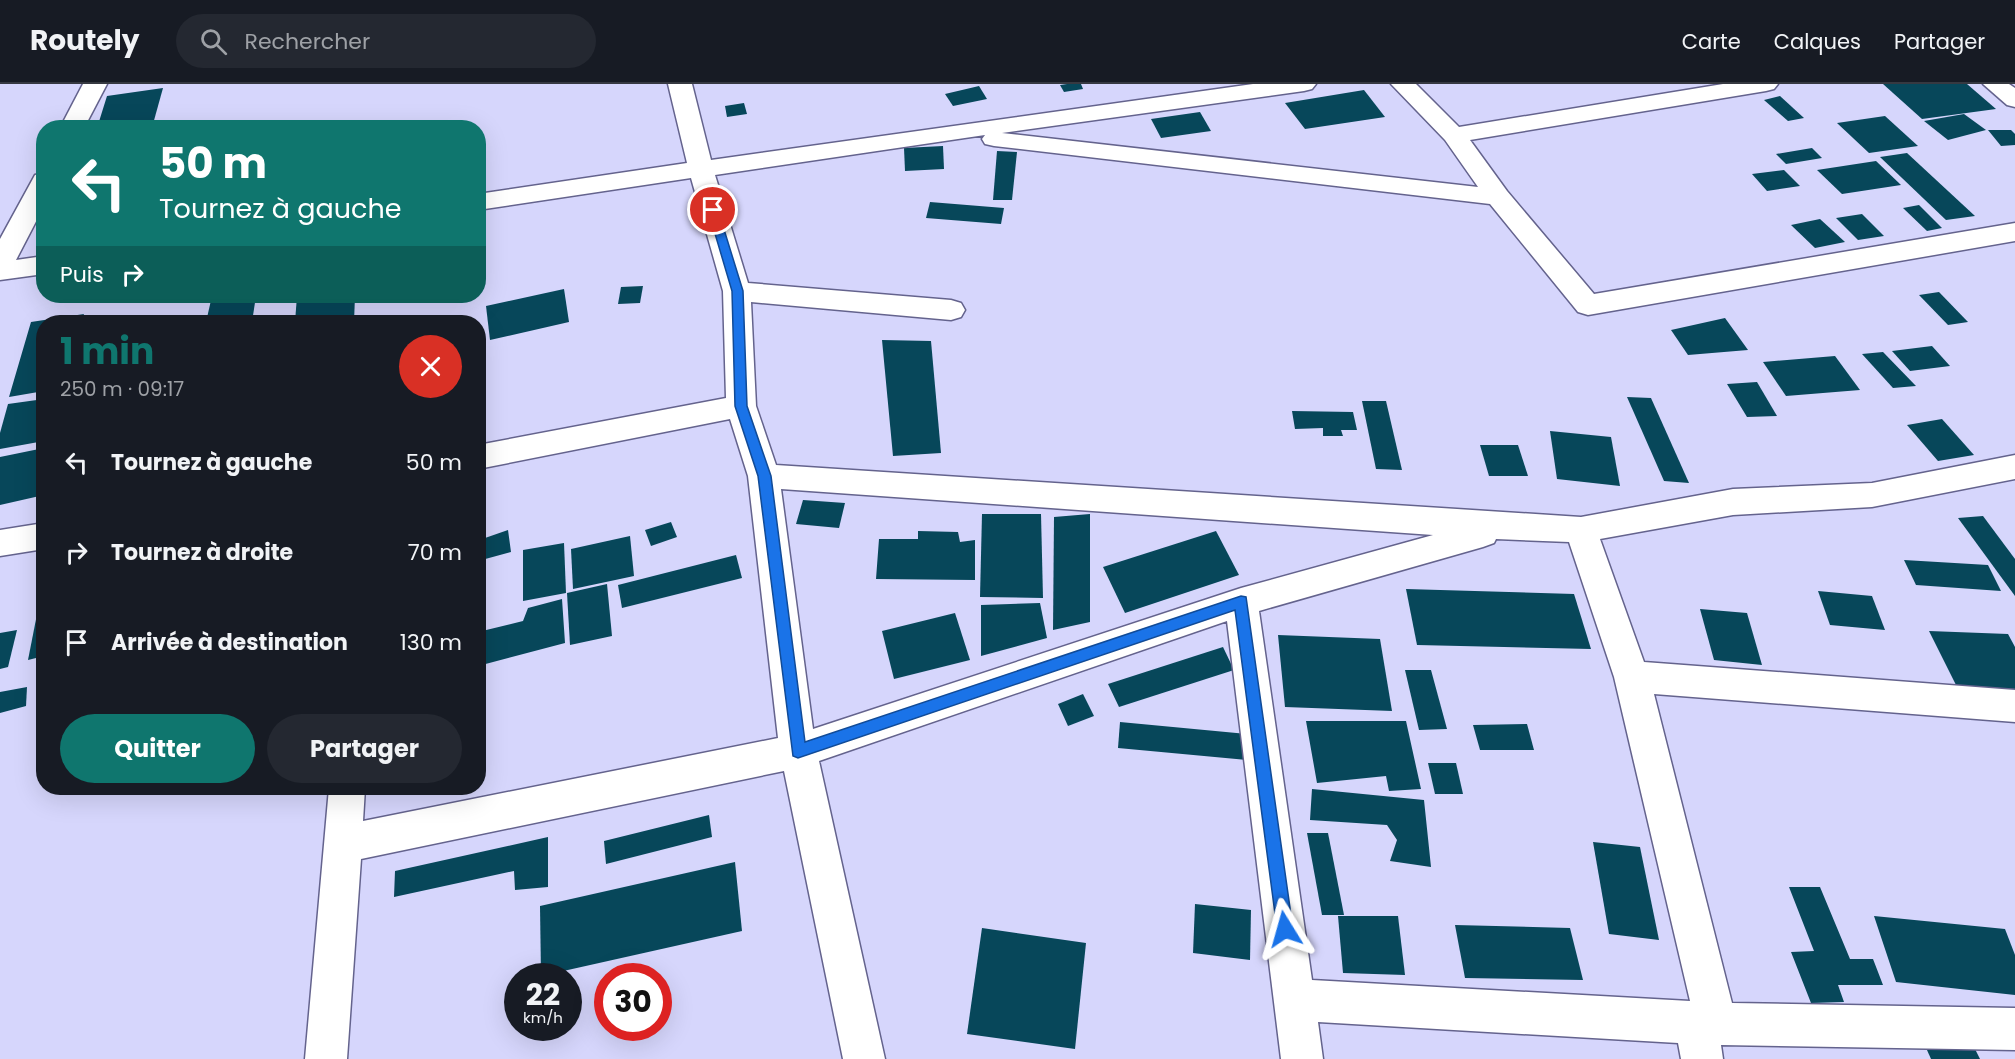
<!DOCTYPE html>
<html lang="fr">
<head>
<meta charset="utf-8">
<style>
  body { margin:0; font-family:Poppins,sans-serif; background:#242831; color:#f1f3f6; height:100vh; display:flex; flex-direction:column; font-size:22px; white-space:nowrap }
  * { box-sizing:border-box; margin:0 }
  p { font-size:20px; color:#9ea1a6 }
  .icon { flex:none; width:33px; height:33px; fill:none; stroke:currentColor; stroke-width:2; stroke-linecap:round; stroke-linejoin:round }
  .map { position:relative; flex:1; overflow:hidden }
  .details { position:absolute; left:36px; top:231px; width:450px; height:480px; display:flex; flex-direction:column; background:#171b24; border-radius:24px; box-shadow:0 6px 24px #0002 }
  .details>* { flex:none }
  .guide { position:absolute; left:36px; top:36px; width:450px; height:183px; border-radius:24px; box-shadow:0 6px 24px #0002; background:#0f766e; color:#fff; overflow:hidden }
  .speed { position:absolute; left:504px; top:879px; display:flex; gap:12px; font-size:30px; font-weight:700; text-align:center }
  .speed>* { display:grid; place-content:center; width:78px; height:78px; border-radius:50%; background:#171b24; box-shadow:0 6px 24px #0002; line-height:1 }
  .speed small { font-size:15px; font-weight:400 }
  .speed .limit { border:9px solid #d22; background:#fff; color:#111 }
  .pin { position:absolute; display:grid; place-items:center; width:51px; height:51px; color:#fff; margin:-26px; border:3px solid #fff; border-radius:50%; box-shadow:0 2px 6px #0007 }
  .me { position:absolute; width:66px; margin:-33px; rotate:352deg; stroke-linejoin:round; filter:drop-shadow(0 0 4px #0008) }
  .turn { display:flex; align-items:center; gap:21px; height:126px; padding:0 24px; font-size:27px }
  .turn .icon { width:78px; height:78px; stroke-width:2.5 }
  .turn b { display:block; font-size:42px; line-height:51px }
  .then { display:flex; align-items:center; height:57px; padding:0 24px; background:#0003; gap:12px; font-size:22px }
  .round { display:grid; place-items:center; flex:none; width:63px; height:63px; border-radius:32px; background:#242831 }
  .summary { display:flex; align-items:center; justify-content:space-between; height:102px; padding:0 24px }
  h1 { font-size:36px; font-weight:700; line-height:45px; color:#0f766e }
  .primary-button { display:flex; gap:12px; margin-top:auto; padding:12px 24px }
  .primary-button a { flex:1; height:69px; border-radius:36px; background:#0f766e; color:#fff; font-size:24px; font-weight:700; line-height:69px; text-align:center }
  .primary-button a+a { background:#242831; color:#f1f3f6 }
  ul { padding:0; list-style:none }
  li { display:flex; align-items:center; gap:18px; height:90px; padding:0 24px }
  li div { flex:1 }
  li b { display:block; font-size:22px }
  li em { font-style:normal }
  header { display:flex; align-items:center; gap:36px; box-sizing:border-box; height:84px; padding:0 30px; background:#171b24; border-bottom:2px solid #363941 }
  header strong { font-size:28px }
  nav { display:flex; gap:33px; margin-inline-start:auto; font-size:21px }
  .search { width:420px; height:54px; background:#242831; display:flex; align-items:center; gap:15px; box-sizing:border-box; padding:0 21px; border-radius:33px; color:#9ea1a6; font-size:22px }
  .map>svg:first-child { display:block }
  .building { fill:#07475a }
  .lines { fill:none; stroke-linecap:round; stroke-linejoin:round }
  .minor-casing { stroke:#64638d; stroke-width:3 }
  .minor { fill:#fff; fill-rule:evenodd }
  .route { fill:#1a73e8; stroke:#114b97; stroke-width:1.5 }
</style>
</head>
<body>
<header>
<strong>Routely</strong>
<div class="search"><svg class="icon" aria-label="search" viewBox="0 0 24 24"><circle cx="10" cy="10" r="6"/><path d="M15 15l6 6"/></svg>Rechercher</div>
<nav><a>Carte</a><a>Calques</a><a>Partager</a></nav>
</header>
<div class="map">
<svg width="2015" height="975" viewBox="0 0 2015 975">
  <rect width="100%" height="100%" fill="#d6d6fc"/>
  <g class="building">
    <polygon points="1067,0 1081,0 1083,5 1064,8 1060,1"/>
    <polygon points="1883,0 1967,0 1996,25 1922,35"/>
    <polygon points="979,2 987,15 953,22 945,10"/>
    <polygon points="163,4 153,40 129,44 97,44 107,12"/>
    <polygon points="1364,6 1385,33 1305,45 1285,19"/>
    <polygon points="1780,12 1804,34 1788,37 1764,16"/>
    <polygon points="744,19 747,30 727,33 725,22"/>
    <polygon points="1200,28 1211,47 1161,54 1151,35"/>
    <polygon points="1964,30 1986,46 1948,56 1924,37"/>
    <polygon points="1885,32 1918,62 1869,69 1837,39"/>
    <polygon points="1988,46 2011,46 2015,50 2015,61 2001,62"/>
    <polygon points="943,62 944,85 905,87 904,64"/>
    <polygon points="1812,64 1822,74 1786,80 1776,70"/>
    <polygon points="997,67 1017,68 1012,116 993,116"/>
    <polygon points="1907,69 1975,132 1946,136 1880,73"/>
    <polygon points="1876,77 1901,101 1842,110 1817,86"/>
    <polygon points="1784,86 1800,102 1767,107 1752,90"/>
    <polygon points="930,118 1004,124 1001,140 926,134"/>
    <polygon points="1919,121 1942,144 1927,147 1903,124"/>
    <polygon points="1862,130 1884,152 1858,156 1836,134"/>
    <polygon points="1820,135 1845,158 1815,164 1791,141"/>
    <polygon points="643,202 640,219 618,220 621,203"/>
    <polygon points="564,205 569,238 490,256 486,222"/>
    <polygon points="1939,208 1968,238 1948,241 1919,211"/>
    <polygon points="212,212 256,212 252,238 206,238"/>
    <polygon points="297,212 355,212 354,238 295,238"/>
    <polygon points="84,230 81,238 44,238 44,307 9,313 31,238"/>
    <polygon points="1725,234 1748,266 1688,271 1671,246"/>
    <polygon points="882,256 931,257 941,369 893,372"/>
    <polygon points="1932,262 1950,282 1910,287 1892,267"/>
    <polygon points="1883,268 1916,302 1893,304 1862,270"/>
    <polygon points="1835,272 1860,306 1786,312 1763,278"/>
    <polygon points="1757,298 1777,332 1747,333 1727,300"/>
    <polygon points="1627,313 1651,314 1689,399 1664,397"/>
    <polygon points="44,315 44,357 0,365 0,349 8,320"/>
    <polygon points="1362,317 1386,317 1402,386 1376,385"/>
    <polygon points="1292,327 1353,328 1357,346 1341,346 1343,352 1323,352 1323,344 1295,345"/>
    <polygon points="1942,335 1974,371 1938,377 1907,341"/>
    <polygon points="1550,347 1611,353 1620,402 1557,395"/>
    <polygon points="1480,361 1518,361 1528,392 1489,392"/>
    <polygon points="44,364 44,411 0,421 0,373"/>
    <polygon points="478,409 481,409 485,454 508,446 511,468 478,477"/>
    <polygon points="803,416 845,419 839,444 796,440"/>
    <polygon points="982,430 1041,430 1043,514 980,513"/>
    <polygon points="1090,430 1090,538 1053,546 1054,433"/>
    <polygon points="1983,432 2015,475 2015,512 1958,434"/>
    <polygon points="671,438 677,453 651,462 645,446"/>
    <polygon points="918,447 958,448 960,458 975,456 975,496 876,495 879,455 918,455"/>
    <polygon points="1216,447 1239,491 1125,529 1103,483"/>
    <polygon points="630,452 634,492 573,505 571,465"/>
    <polygon points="564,459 566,509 523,517 523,466"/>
    <polygon points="736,471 742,494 622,524 618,501"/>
    <polygon points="1904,476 1988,481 2001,507 1916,501"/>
    <polygon points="607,500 612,552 570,561 567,509"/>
    <polygon points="1406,505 1574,510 1591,565 1417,561"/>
    <polygon points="1818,507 1872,512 1885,546 1830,541"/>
    <polygon points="44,514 44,572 28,576 40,515"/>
    <polygon points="562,515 565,559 478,582 478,548 523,537 528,524"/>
    <polygon points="1040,519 1047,554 981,572 981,521"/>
    <polygon points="1700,525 1747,529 1762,581 1714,576"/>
    <polygon points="955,529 970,576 894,595 882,547"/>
    <polygon points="17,546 8,583 0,585 0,549"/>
    <polygon points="1929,547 2008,550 2015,563 2015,605 1957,603"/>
    <polygon points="1278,551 1380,555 1392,627 1285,623"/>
    <polygon points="1223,563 1234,586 1119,623 1108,600"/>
    <polygon points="1405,586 1431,586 1447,645 1419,646"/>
    <polygon points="27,603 26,622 0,629 0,608"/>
    <polygon points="1083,610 1094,632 1068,642 1058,620"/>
    <polygon points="1306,637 1406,637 1421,705 1389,707 1386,692 1317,699"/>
    <polygon points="1120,638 1247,650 1247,676 1118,664"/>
    <polygon points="1527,640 1534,666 1480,666 1473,641"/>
    <polygon points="1428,679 1456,679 1463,710 1435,710"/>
    <polygon points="1312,705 1424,716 1431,783 1390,777 1397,756 1387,741 1310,736"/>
    <polygon points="709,731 712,753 606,780 604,757"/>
    <polygon points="1307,749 1328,749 1344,831 1322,831"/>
    <polygon points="548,753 548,803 515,806 514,787 394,813 395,787"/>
    <polygon points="1593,758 1640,763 1659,856 1609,850"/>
    <polygon points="735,778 742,847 541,892 540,822"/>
    <polygon points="1789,803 1820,803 1850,875 1873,875 1883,901 1838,901 1844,918 1811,919 1791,868 1814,867"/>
    <polygon points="1195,820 1251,826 1250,876 1193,869"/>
    <polygon points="1338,832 1398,832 1405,891 1343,889"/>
    <polygon points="1874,832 2005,845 2015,871 2015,911 1896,898"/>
    <polygon points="1455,841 1570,844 1583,896 1465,894"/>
    <polygon points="982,844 1086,859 1075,965 967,950"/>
    <polygon points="1975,965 1980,975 1931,975 1927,966"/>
  </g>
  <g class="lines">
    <defs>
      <g id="minor">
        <polygon points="83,0 107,0 84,44 60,44"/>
        <path d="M668 0H692L711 76 1253 0H1316L1312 5 1304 7 1002 49 1478 103 1445 56 1391 0H1416L1459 43 1723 0H1778L1774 5 1766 7 1470 56 1507 107 1594 210 2015 139V157L1588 231 1578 228 1490 120 994 62 985 60 982 55 985 51 715 91 748 199 951 216 961 219 965 226 961 233 951 236 751 218 756 322 776 381 1581 433 1733 405 1872 399 2015 371V395L1872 423 1733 431 1600 455 1644 578 2015 606V638L1654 610 1732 919 2015 924V966L1721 961 1723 975H1681L1678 959 1318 938 1323 975H1281L1227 537 819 677 885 975H843L784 687 361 775 347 975H305L329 704H365L363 737 778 654 748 392 730 335 478 385V361L726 314 723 207 691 94 478 126V110L687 79ZM781 405 1433 451 1241 504 813 645ZM1496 455 1569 458 1614 593 1690 917 1312 896 1259 527 1483 463 1494 459Z"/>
        <polygon points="1983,0 2009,0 2015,4 2015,23 2007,21"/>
        <polygon points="44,89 44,122 16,176 44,172 44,190 0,196 0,155 35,91"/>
        <polygon points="44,439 44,465 0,472 0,446"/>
      </g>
    </defs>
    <use href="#minor" class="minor-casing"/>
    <use href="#minor" class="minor"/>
  </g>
  <polygon class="route" points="713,122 718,126 743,207 747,322 771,392 805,658 1241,512 1246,513 1293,845 1291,851 1285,854 1279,851 1277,845 1235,526 798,674 793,672 758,392 735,322 732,207 708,126"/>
</svg>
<div class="speed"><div>22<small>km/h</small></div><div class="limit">30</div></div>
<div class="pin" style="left:713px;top:126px;background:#d93025"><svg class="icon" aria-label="arrive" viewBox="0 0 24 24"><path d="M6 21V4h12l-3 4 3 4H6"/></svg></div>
<svg class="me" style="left:1285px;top:845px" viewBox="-20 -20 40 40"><path d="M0-17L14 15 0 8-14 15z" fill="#1a73e8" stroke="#fff" stroke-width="4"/></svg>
<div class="guide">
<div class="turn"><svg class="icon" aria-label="left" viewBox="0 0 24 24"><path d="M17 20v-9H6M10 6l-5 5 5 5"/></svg><div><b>50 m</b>Tournez à gauche</div></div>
<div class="then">Puis<svg class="icon" aria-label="right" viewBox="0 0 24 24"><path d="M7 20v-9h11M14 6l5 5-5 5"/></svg></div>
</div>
<section class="details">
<div class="summary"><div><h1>1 min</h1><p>250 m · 09:17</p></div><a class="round" style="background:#d93025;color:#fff"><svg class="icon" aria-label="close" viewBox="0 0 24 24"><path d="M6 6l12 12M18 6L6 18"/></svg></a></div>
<ul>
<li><svg class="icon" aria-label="left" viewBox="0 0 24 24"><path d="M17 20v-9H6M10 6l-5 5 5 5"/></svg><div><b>Tournez à gauche</b></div><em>50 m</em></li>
<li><svg class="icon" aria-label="right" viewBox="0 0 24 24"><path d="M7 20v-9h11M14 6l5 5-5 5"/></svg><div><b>Tournez à droite</b></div><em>70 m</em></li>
<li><svg class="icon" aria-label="arrive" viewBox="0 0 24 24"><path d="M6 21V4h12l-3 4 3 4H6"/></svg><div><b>Arrivée à destination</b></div><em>130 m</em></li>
</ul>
<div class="primary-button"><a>Quitter</a><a>Partager</a></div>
</section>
</div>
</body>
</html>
